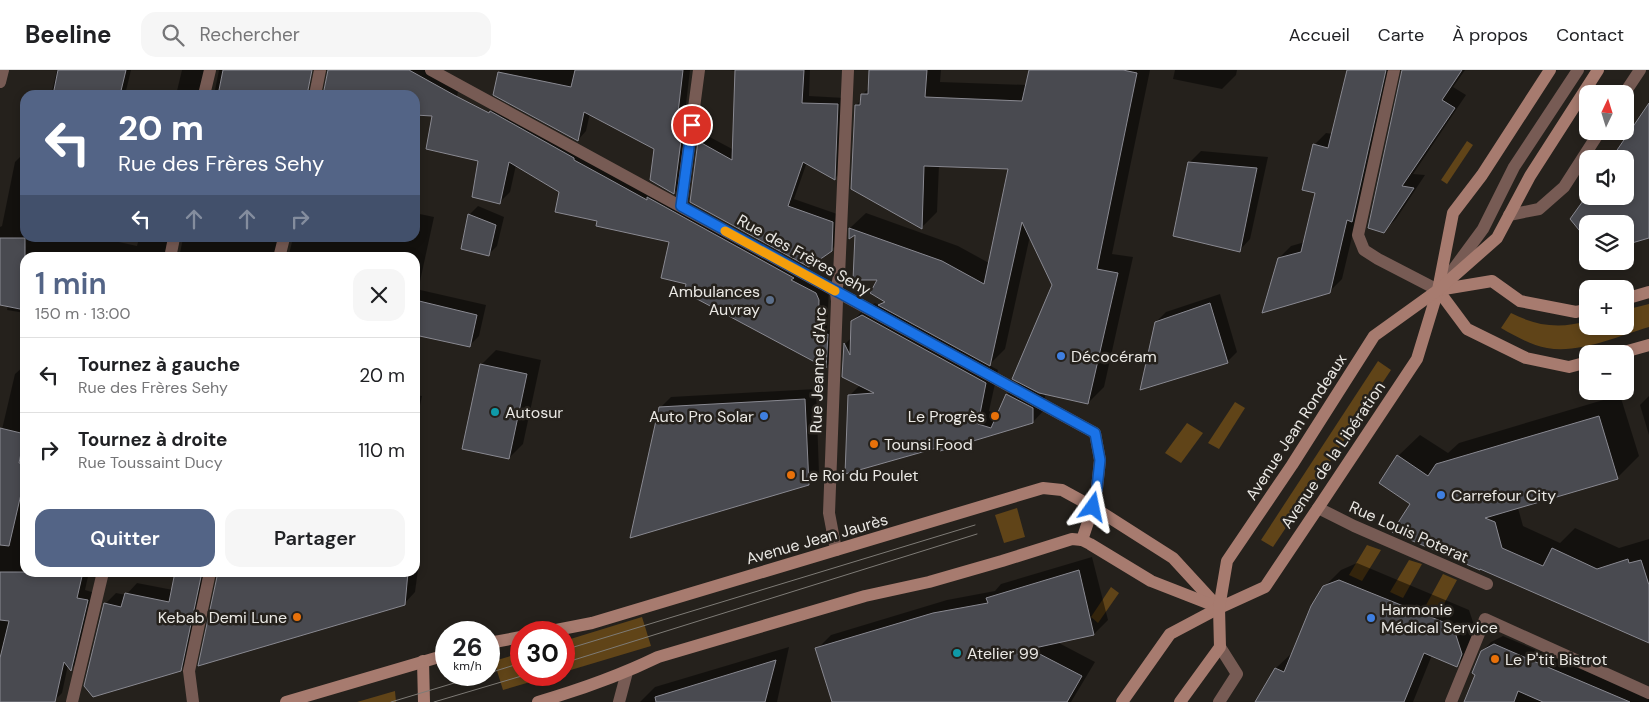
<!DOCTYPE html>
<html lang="fr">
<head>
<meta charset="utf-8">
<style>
  body { margin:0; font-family:"DM Sans",sans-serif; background:#f6f6f6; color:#202124; height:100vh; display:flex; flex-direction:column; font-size:19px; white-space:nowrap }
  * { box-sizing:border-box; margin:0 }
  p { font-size:16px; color:#757577 }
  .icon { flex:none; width:28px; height:28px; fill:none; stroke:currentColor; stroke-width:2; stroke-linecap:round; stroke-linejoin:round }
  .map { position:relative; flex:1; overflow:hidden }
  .details { position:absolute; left:20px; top:182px; width:400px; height:325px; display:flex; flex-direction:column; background:#fff; border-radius:15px; box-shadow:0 2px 8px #0003 }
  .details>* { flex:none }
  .hud { position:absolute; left:20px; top:20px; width:400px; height:152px; border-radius:15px; box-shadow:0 2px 8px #0003; background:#536486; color:#fff; overflow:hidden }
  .needle { width:32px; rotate:4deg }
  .tools { position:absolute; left:1579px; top:15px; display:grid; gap:10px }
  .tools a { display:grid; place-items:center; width:55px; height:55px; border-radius:10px; background:#fff; box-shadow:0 2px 8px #0003; font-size:25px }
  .speed { position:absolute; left:435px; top:551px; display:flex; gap:10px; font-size:25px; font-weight:700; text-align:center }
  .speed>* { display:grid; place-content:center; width:65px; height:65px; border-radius:50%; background:#fff; box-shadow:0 2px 8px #0003; line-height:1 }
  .speed small { font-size:12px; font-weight:400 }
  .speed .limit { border:8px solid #d22; background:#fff; color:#111 }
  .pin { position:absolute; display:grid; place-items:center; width:42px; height:42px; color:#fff; margin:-21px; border:2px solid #fff; border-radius:50%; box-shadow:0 1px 5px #0007 }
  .me { position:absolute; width:55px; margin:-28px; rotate:12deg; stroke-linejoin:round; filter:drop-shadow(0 0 4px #0008) }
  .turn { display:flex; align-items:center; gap:18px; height:105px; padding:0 15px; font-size:22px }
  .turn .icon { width:65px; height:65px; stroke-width:2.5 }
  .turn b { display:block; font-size:35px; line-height:42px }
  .lanes { display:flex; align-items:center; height:48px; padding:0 15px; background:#0003; justify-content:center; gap:25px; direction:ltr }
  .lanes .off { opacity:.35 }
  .round { display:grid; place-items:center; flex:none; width:52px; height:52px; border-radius:15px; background:#f6f6f6 }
  .overview { display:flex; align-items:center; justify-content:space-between; height:85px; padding:0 15px }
  h1 { font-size:30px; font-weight:600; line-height:38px; color:#536486 }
  .button { display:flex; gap:10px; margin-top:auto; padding:10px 15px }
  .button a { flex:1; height:58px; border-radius:15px; background:#536486; color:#fff; font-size:20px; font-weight:600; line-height:58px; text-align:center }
  .button a+a { background:#f6f6f6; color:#202124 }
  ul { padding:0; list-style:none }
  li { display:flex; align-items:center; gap:15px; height:75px; padding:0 15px; border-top:1px solid #e0e0e0 }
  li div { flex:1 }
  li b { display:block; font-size:19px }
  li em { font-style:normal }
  header { display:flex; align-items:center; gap:30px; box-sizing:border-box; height:70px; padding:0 25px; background:#fff; border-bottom:1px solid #e0e0e0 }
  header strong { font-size:24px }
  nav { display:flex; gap:28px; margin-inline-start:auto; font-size:18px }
  .search { width:350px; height:45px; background:#f6f6f6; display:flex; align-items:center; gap:12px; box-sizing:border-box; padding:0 18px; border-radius:15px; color:#757577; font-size:19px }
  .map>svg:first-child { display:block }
  .green { fill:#604418 }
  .shadow { fill:#0007; fill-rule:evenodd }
  .building { fill:#494a50; stroke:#898991 }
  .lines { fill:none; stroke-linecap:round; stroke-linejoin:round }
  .service { stroke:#775b54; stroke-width:12 }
  .pedestrian { stroke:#775b54; stroke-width:12 }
  .minor { stroke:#775b54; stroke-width:12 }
  .secondary { stroke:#a77b6f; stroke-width:12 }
  .tram { stroke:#7e7b76; stroke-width:1 }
  .route-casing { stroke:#114b97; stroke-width:12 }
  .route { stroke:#1a73e8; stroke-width:9 }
  .slow { stroke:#f59e0b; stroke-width:9 }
  .service-dot { fill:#5c6f8a; stroke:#25211c; stroke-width:2 }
  .shop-dot { fill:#3f7fe0; stroke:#25211c; stroke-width:2 }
  .culture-dot { fill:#0f9aa8; stroke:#25211c; stroke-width:2 }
  .food-dot { fill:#e8710a; stroke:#25211c; stroke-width:2 }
  .labels { text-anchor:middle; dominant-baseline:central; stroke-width:5; stroke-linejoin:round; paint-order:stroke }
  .street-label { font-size:16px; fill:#eae8e4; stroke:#25211c }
  .poi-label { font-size:16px; fill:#eae8e4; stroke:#25211c; text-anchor:start }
</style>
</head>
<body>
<header>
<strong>Beeline</strong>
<div class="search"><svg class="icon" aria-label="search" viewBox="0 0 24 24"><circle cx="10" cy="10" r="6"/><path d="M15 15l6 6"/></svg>Rechercher</div>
<nav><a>Accueil</a><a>Carte</a><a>À propos</a><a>Contact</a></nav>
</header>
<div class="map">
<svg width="1649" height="632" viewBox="0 0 1649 632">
  <rect width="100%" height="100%" fill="#25211c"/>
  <g class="green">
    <polygon points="1467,71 1473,75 1447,114 1441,110"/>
    <path d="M1649 234V257C1618 266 1579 284 1547 278 1531 275 1515 266 1501 258L1511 243C1536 256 1560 259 1587 251L1588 256H1625V240Z"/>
    <polygon points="1378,291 1391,300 1273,477 1261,470"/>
    <polygon points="1235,332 1245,338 1219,379 1208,373"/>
    <polygon points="1187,353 1203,363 1181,393 1165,383"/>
    <polygon points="1017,438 1025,467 1004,473 995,445"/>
    <polygon points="1367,475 1381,480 1362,511 1349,505"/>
    <polygon points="1409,490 1422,494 1403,528 1390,522"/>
    <polygon points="1443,504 1457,510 1439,543 1425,537"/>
    <polygon points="1111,517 1119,523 1098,553 1091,547"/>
    <polygon points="642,547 651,576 564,602 564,571"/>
    <polygon points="521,583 521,605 554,605 503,620 494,591"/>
    <polygon points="395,621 396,632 357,632"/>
  </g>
  <g class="shadow">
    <polygon points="57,0 131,0 125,25 51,25"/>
    <polygon points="182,0 207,0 209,25 176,25"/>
    <polygon points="219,0 299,0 293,25 214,25"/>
    <polygon points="329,0 435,0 459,16 455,38 415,42 415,25 324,25"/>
    <polygon points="500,0 690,0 684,51 690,55 683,114 674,122 656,79 590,43 586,61 578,70 495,24"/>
    <polygon points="730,0 810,0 809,26 845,28 841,102 835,108 807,92 794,129 840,145 838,173 831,180 699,72 706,65 734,80 736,1"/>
    <path d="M870 0H941L940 12 1027 15 1030 0H1150L1112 184 1133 187 1104 317 1088 333 1039 322 1045 325V339L1033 352 942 375 849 326 860 315 844 306 845 274 852 267 853 251 865 238 875 233 880 236 885 230 879 209 856 163 850 167V158L866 143 958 176 989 193 1009 98 939 95 937 142 922 157 856 35 862 29V25L869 18ZM1030 166 1054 215 1020 311 1007 324 998 344 989 341 998 300 989 295 1005 279Z"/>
    <polygon points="1175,0 1237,0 1236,5 1222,19 1173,9"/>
    <polygon points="1348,0 1395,0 1357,146 1342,209 1329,222 1279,188 1291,176 1305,172 1317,123 1314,75 1326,63 1333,64"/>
    <polygon points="1403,0 1465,0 1453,17 1466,25 1413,104 1425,105 1396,149 1383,162"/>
    <polygon points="501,32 829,219 827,261 837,256 836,287 826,297 686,221 688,213 671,171 599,150 561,122 516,95 510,122 500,132 491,42"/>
    <polygon points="1201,81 1268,87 1250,169 1239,181 1189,93"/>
    <polygon points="23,84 25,84 25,168 101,168 137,176 139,168 172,168 175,188 25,188 25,243 7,240 8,236 0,234 0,157 2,156 15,92"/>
    <polygon points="478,136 504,147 497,176 489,184 469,145"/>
    <polygon points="415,143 434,147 419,216 416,219 486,235 479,266 469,276 415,264 415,188 288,188 293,168 415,168"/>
    <polygon points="183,168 281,168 284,188 179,188"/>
    <polygon points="1220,224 1237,282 1227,292 1156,252 1166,242"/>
    <polygon points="496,280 541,290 523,374 509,388 482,294"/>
    <polygon points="25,286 25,502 89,502 85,520 95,523 78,592 71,599 68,595 62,623 53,632 0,632 0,368 15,304 23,297"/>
    <polygon points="816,319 819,403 809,414 660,338 671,327"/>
    <polygon points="415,325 422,326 415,359"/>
    <polygon points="1620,325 1639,386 1617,408 1518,438 1523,456 1560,473 1575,458 1619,478 1649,469 1649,572 1412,434 1398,386 1420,365 1448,383 1459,373"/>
    <polygon points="1649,326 1649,365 1640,335"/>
    <polygon points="415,480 419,492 415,522 404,534 219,502 415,502"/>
    <polygon points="1092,487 1108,550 1094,564 1057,572 1095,592 1071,632 834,632 817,579 831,565 947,530 995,521 1001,514"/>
    <polygon points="1357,493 1469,540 1478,567 1473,579 1456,595 1432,585 1413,632 1256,632 1276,598 1293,582 1324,517 1341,500"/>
    <polygon points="177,502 210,502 192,588 180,600 105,534 116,523 126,525 137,513 173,520"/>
    <polygon points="1503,566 1649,628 1649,632 1466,632 1476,604 1482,582 1491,572"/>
    <polygon points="789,577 777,632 640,632 655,617"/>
  </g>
  <g class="building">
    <polygon points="58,0 126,0 120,25 53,25"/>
    <polygon points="223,0 312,0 307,25 218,25"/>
    <polygon points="328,0 409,0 454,25 489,43 490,41 574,88 574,90 607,108 647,130 647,127 794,208 791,210 816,223 819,230 818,270 828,264 826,298 684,222 686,214 661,208 669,172 596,156 597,151 555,142 559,122 509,92 500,134 472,127 478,91 426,79 432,46 415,45 415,25 323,25"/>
    <polygon points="575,0 683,0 676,60 682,63 674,124 650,110 654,79 584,42 578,71 493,25 498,2 571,17"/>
    <polygon points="735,0 804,0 802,33 838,34 835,110 803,92 788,136 833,152 832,181 809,197 690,132 698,71 732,90"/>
    <polygon points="869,0 927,0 925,27 1022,31 1029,0 1123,0 1137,3 1097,199 1118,203 1088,334 1039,323 1012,309 1052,215 1022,152 990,296 878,235 885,232 870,223 877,210 853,210 855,165 849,169 849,158 942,191 984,214 1008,99 924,96 922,159 851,119 855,35 860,35 861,24 868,24"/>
    <polygon points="1347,0 1386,0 1352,152 1347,150 1330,223 1262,243 1278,188 1301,182 1315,123 1302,120 1313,74 1328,78"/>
    <polygon points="1402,0 1462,0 1442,30 1455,38 1402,116 1414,118 1384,163 1368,158"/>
    <polygon points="1649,33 1649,168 1625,175 1625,154 1588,154 1588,171 1570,149 1588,124 1588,126 1625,126 1625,89 1611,89"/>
    <polygon points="1188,92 1257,98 1240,182 1173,166"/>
    <polygon points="468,144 496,155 489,186 461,179"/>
    <polygon points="0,168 25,168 25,240 0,235"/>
    <polygon points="415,230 477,245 470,277 415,265"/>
    <polygon points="1210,233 1228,293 1140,320 1155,252"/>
    <polygon points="862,245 986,313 978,354 991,358 1006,324 1033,338 1033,353 940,381 940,377 845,404 848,325 874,323 842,307 844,273 850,285 851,251"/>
    <polygon points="480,294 527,304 509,389 462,379"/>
    <polygon points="805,329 809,415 630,468 659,337"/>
    <polygon points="1599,346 1618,409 1485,448 1495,452 1502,478 1543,496 1552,478 1597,499 1628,489 1629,493 1641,490 1649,515 1649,573 1480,499 1480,500 1392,462 1410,434 1379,413 1397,385 1428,406 1436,394"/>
    <polygon points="0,358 25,364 19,393 25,394 25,407 9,476 0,475"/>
    <polygon points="1079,500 1094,565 1030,579 1082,606 1067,632 832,632 815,578 933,543 988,533 986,528"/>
    <polygon points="0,502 83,502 77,528 88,530 71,601 64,592 55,632 0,632 0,588 9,551 0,550"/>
    <polygon points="175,502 202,502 181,601 93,627 84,616 104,533 121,537 125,523 169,532"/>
    <polygon points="218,502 408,502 405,535 198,596"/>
    <polygon points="1339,510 1453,556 1462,584 1457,597 1424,583 1404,632 1255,632 1275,598 1284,602 1311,536 1323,516"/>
    <polygon points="1494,574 1524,587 1630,632 1543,632 1518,621 1514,632 1464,632 1475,605 1472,603 1481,581"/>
    <polygon points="776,590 765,632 656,632 655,627"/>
  </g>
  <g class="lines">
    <g class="service">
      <polyline points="1624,24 1640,0"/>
      <polyline points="1509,145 1539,139 1564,117 1600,61"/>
      <polyline points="1447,208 1483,159 1514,97 1578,0"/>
      <polyline points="1219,632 1237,604 1220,577"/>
    </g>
    <polyline class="pedestrian" points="1318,438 1354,456 1487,514"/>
    <g class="minor">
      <polyline points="431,0 1095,363 1100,390 1097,418 1093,437"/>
      <polyline points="1394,0 1358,165 1364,180 1378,189 1438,220"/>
      <polyline points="0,12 3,0"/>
      <polyline points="204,25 210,0"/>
      <polyline points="315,25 320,0"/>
      <polyline points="681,136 699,0"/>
      <polyline points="170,188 174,168"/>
      <polyline points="279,188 284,168"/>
      <polyline points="836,480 829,443 837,231 836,222 839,206 848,0"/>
      <polyline points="72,632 103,502"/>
      <polyline points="193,632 189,601 210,502"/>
      <polyline points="619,632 627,602"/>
      <polyline points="1451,632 1485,549 1649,623"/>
    </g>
    <g class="secondary">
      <polyline points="1438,220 1467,259 1526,288 1569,297 1588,292"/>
      <polyline points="1438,220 1492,211 1520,231 1576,242 1588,239"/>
      <polyline points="1625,229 1649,222"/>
      <polyline points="1617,284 1649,275"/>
      <polyline points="1082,470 1093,437"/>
      <polyline points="546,562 592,553 1043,418 1062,420 1093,437 1173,488 1219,538"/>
      <polyline points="489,573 521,567"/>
      <polyline points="423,591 424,632"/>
      <polyline points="286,632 446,585"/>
      <path d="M538 632C579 620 619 606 658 587L865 526 929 512 1002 491 1072 469 1082 470 1090 474 1151 511 1215 536"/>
      <polyline points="1122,632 1170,564 1219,538 1265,517 1318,438 1417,289 1438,220 1453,143 1482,105 1550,0"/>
      <polyline points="1180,632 1220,577 1219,538 1227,491 1292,395 1374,266 1438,220 1497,168 1530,106 1598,0"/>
    </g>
    <g class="tram">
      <polyline points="564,580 975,455"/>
      <polyline points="564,593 977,464"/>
      <polyline points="489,603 521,593"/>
      <polyline points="391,632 481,605"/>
      <polyline points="434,632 525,605"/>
    </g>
  </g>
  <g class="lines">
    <defs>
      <polyline id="route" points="692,55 681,136 1095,363 1100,390 1097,418 1093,437"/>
    </defs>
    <use href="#route" class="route-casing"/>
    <use href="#route" class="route"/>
    <polyline class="slow" points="725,161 835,221"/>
  </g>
  <circle class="service-dot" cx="770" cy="230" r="5"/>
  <g class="shop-dot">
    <circle cx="1061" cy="286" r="5"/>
    <circle cx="764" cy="346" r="5"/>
    <circle cx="1441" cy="425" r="5"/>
    <circle cx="1371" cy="548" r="5"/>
  </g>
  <g class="culture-dot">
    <circle cx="495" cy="342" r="5"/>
    <circle cx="957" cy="583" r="5"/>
  </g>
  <g class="food-dot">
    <circle cx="995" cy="346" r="5"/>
    <circle cx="874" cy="374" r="5"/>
    <circle cx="791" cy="405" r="5"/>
    <circle cx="297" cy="547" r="5"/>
    <circle cx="1495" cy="589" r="5"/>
  </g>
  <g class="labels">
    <g class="street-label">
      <text transform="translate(804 185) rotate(29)">Rue des Frères Sehy</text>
      <text transform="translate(818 300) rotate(-88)">Rue Jeanne d'Arc</text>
      <text transform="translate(1296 357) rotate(-57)">Avenue Jean Rondeaux</text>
      <text transform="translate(1333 385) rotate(-56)">Avenue de la Libération</text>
      <text transform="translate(1409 462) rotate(24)">Rue Louis Poterat</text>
      <text transform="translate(817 469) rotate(-16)">Avenue Jean Jaurès</text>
    </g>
    <g class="poi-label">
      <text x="760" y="221" text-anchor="end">Ambulances<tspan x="760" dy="18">Auvray</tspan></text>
      <text x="1071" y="286">Décocéram</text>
      <text x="505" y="342">Autosur</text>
      <text x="754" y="346" text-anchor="end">Auto Pro Solar</text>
      <text x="985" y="346" text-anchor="end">Le Progrès</text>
      <text x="884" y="374">Tounsi Food</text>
      <text x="801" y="405">Le Roi du Poulet</text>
      <text x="1451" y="425">Carrefour City</text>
      <text x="1381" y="539">Harmonie<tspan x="1381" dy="18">Médical Service</tspan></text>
      <text x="287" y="547" text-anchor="end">Kebab Demi Lune</text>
      <text x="967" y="583">Atelier 99</text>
      <text x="1505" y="589">Le P'tit Bistrot</text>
    </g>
  </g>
</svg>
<div class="tools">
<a><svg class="needle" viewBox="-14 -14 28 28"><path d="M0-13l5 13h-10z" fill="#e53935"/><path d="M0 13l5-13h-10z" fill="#757577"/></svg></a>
<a><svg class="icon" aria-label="sound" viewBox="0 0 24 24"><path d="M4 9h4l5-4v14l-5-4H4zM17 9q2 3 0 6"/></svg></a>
<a><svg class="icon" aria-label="layers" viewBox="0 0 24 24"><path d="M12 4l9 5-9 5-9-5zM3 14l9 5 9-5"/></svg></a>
<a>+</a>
<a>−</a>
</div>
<div class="speed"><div>26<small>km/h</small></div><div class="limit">30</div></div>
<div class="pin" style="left:692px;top:55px;background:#d93025"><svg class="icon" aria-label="arrive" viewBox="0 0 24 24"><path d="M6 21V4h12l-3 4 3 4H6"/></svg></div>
<svg class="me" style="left:1093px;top:437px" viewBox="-20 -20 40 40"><path d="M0-17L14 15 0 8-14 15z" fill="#1a73e8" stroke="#fff" stroke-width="4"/></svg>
<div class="hud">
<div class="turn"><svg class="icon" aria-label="left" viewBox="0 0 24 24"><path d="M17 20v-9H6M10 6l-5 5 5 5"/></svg><div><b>20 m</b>Rue des Frères Sehy</div></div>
<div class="lanes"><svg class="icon" aria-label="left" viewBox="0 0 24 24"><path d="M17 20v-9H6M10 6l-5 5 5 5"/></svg><svg class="icon off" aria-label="ahead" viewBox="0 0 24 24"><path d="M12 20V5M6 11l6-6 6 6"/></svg><svg class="icon off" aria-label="ahead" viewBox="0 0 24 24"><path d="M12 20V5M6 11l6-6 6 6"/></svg><svg class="icon off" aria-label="right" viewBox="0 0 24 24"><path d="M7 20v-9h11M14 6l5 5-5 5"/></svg></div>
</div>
<section class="details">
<div class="overview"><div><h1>1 min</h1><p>150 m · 13:00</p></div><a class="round"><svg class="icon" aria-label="close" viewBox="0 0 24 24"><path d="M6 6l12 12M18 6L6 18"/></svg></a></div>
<ul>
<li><svg class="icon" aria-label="left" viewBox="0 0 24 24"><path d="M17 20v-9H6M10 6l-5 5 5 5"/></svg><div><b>Tournez à gauche</b><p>Rue des Frères Sehy</p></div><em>20 m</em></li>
<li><svg class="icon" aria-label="right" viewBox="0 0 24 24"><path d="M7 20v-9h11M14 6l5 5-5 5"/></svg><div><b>Tournez à droite</b><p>Rue Toussaint Ducy</p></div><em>110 m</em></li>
</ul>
<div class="button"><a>Quitter</a><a>Partager</a></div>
</section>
</div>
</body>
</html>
